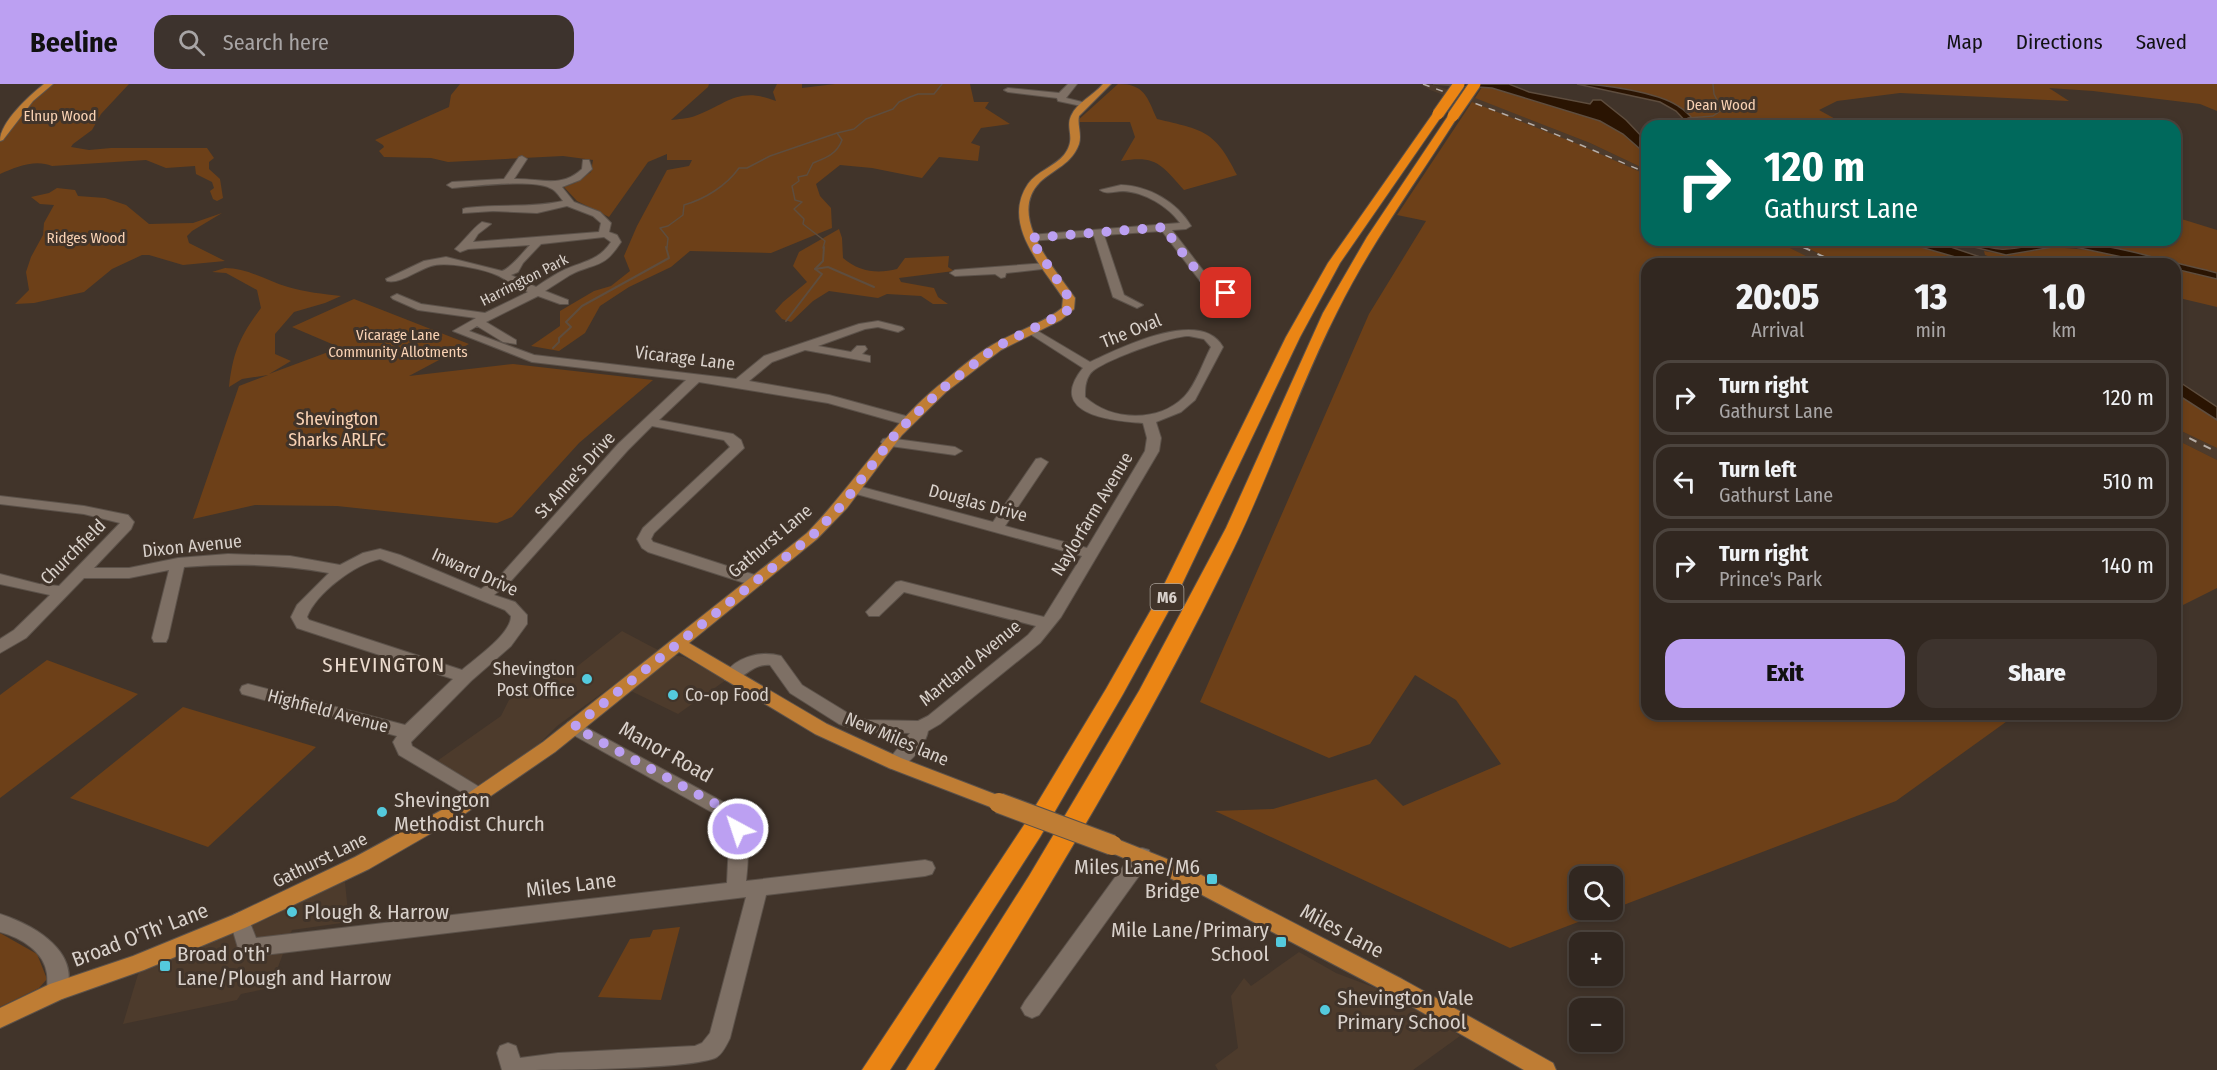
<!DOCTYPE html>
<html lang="en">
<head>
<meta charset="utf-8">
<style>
  body { margin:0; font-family:"Fira Sans Condensed",sans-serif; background:#3d332d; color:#f1f3f6; height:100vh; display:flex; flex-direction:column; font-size:22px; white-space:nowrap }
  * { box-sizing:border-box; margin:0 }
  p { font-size:20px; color:#a8a5a5 }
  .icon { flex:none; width:33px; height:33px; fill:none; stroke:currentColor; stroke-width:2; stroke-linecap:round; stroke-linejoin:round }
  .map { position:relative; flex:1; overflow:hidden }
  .panel { position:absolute; left:1641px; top:174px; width:540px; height:462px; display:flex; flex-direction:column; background:#312720; border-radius:18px; box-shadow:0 3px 9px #0003,0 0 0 2px #4c443e }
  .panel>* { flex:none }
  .hud { position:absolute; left:1641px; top:36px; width:540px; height:126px; border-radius:18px; box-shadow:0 3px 9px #0003,0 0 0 2px #4c443e; background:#00695c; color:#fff; overflow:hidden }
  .fabs { position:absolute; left:1569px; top:782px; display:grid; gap:12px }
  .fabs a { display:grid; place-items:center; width:54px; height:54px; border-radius:12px; background:#312720; box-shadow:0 3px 9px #0003,0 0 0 2px #4c443e; font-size:30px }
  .pin { position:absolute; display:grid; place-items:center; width:51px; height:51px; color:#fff; margin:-26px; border-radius:12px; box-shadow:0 3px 9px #0006 }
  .me { position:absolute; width:66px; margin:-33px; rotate:320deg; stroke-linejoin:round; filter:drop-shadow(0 0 4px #0008) }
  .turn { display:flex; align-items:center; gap:21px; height:126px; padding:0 24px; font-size:27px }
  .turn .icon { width:78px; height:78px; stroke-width:2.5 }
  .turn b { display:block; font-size:42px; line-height:51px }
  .eta { display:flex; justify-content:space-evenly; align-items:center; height:102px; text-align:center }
  .eta b { font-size:36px; font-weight:800; line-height:42px }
  .button { display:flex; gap:12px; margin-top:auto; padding:12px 24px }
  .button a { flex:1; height:69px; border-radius:18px; background:#bca0f2; color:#111; font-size:24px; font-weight:800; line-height:69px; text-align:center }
  .button a+a { background:#3d332d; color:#f1f3f6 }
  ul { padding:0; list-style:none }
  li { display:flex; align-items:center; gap:18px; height:75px; margin:0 12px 9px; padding:0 12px; border:3px solid #4c443e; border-radius:18px }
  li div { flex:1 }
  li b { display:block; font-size:22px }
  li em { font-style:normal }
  header { display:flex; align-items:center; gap:36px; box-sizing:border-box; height:84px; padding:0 30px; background:#bca0f2; color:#111 }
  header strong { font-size:28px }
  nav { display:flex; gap:33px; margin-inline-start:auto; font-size:21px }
  .search { width:420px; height:54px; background:#3d332d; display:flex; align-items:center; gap:15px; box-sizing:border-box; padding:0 21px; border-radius:18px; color:#a8a5a5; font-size:22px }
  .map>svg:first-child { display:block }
  .built { fill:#4d3b2c }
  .green { fill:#6d4018 }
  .water { fill:#2a1402; stroke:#5e4d3e; stroke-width:1.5 }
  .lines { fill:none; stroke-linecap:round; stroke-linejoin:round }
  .stream-far1 { stroke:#5e4d3e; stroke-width:1.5 }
  .stream { stroke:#5e4d3e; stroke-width:2 }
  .minor-casing { stroke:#5c524a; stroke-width:2 }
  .major-casing { stroke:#5c524a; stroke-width:2 }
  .highway-casing { stroke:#5c524a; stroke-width:2 }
  .minor { fill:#7e7065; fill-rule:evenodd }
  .major { fill:#bf7d34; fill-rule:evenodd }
  .highway { fill:#eb8514; fill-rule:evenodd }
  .rail-far1 { stroke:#b6ada6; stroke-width:1.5; stroke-dasharray:7 7; stroke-linecap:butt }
  .rail { stroke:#b6ada6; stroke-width:2; stroke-dasharray:8 8; stroke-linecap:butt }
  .major-bridge-casing { stroke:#5c524a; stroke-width:22; stroke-linecap:butt }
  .highway-bridge-casing { stroke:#5c524a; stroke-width:13; stroke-linecap:butt }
  .major-bridge { stroke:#bf7d34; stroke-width:20 }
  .highway-bridge { stroke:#eb8514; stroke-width:11 }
  .route { stroke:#bca0f2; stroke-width:10; stroke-dasharray:0 18 }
  .poi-dot { fill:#54cadd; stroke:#41342a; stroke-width:2 }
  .labels { text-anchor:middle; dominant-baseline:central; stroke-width:6; stroke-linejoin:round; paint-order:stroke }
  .far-park-label { font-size:15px; fill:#f9d2b4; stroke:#41342a }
  .far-street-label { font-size:15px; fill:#d9d1cb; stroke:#41342a }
  .shield { fill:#41342a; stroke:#aba29b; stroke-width:1.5 }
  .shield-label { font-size:16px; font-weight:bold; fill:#d9d1cb }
  .street-label { font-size:18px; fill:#d9d1cb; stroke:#41342a }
  .park-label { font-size:18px; fill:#f9d2b4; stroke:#41342a }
  .poi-label { font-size:18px; fill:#d9d1cb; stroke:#41342a; text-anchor:end }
  .quarter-label { font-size:21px; letter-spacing:1.5px; fill:#ecdccf; stroke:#41342a }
  .near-street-label { font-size:21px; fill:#d9d1cb; stroke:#41342a }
  .near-poi-label { font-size:21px; fill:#d9d1cb; stroke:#41342a; text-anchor:start }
</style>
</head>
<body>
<header>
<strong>Beeline</strong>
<div class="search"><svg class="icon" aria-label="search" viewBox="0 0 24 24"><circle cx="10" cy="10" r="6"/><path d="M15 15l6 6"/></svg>Search here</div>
<nav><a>Map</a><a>Directions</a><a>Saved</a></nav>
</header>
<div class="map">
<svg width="2217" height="986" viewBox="0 0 2217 986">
  <rect width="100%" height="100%" fill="#41342a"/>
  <g class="built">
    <polygon points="1421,0 1430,0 1476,14 1590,59 1647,86 1647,97 1510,35 1430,6"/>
    <polygon points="1773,156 1791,156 1840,180 1822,180"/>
    <polygon points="2175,344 2217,364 2217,376 2175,355"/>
    <polygon points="622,547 654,564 671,571 684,573 726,596 678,630 631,607 620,596 557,642 533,666 479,702 437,677 501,632 509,616 560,583 570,588"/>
    <polygon points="345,798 349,838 292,846 270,904 241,910 237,916 123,940 139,887 271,833 308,812"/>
    <polygon points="1299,868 1336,889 1381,906 1444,940 1460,952 1413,986 1218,986 1215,981 1238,964 1231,912 1244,894 1251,902"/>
  </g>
  <g class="green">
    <path d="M52 0H129L101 30 92 46 73 60 71 63 89 66 111 64H207L214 74 209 78V85L220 95 223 114 217 117 213 115 210 107 214 104 212 98 196 90 195 82 166 84 146 76 52 82C35 75 16 83 0 90V49H6L27 22Z"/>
    <path d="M460 0H709L708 3 671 36C678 35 687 35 695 32 728 20 737 2 776 17L773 8 777 0H802V4L835 0H970L974 18H989L985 24 1010 40 981 44 971 59 980 62 978 77 939 73 922 94 872 84 840 81 816 100 820 112 831 124 832 144 771 169 690 167 671 183 629 203 600 222 585 249 559 267 531 262 560 242V227L594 207 611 202 630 187 624 172 637 142 667 86 689 82 692 76H667V70L648 78 609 133 577 117 564 103 575 99 591 88 593 76 563 72 448 78 431 74 384 73 379 67 384 63 383 61 375 56 449 23 451 11Z"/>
    <path d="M1118 0C1145 0 1147 13 1157 35 1203 46 1215 46 1237 91L1184 106C1161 81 1157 71 1121 77L1135 53 1130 38H1076Z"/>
    <path d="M1595 0H2217V27L2200 20 2093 7 2049 4 2069 17 1900 9 1837 17 1819 26 1848 42H1698C1674 10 1632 7 1595 0Z"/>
    <polygon points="1482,3 1500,5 1600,37 1623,50 1647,71 1647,86 1590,59 1475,14"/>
    <polygon points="1472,18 1580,61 1647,91 1647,156 1781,156 1790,160 1786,162 1822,180 1647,180 1647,630 2017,630 1896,717 1613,825 1612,792 1580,792 1580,825 1612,825 1510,864 1215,727 1273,725 1376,695 1403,722 1501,680 1456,616 1415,591 1370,660 1329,674 1200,618 1369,230 1426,137 1397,131"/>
    <polygon points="57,104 75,106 78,112 105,114 126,121 149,140 193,139 222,129 192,147 187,152 189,159 225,177 183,181 149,171 142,171 112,185 84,208 34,219 15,220 29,206 26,188 31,173 43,151 44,139 54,121 40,120 31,113 49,109"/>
    <polygon points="2175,133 2217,146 2217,190 2132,168 2068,157 2034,159 2006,165 1961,156 2015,158 2025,156 2175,156"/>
    <path d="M839 145 842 154 843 174C859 188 878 190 897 185L905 174 949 172 948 183 954 187 899 194 901 198 934 204 938 213 948 220H933L921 212 887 210 878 214 829 207 813 217 791 238 782 235 775 227 783 218 807 198 793 182 799 168Z"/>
    <polygon points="1791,156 1896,156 1980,180 1840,180"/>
    <polygon points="2053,163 2102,167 2155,180 2008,180 1985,171 1984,167 2009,171"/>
    <path d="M225 184C248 184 267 197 288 203 305 208 323 210 341 212L325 219 294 228 275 250V270L291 277 269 290 339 264 346 266 292 243 354 215 469 260 409 292 513 280 653 296 579 359 512 433 497 439 337 422 255 421 193 435 239 302 268 291 242 295 229 303C233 268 240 252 261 224L257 206 226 189 212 188Z"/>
    <polygon points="2175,185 2217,195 2217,223 2175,213"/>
    <polygon points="2175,309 2217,336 2217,364 2175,344"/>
    <polygon points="2175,355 2217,376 2217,504 2175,525"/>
    <polygon points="47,576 138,610 0,714 0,611"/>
    <polygon points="183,623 316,663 208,763 70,714"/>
    <polygon points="680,843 661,916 598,913 630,855 650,853 653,846"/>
    <polygon points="0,849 37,870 47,895 39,904 0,923"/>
  </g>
  <g class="water">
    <polygon points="1433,0 1509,0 1529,8 1590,20 1593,16 1601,16 1626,36 1647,58 1647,71 1623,50 1600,37 1492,4"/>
    <path d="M1577 0C1602 0 1657 8 1678 22 1687 27 1692 34 1698 42H1690L1676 27 1660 18Z"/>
    <polygon points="1896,156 1930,156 2001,180 1980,180"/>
    <path d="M1946 156C1965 156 1981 163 2000 165 2022 167 2044 155 2068 157 2115 161 2161 176 2206 186L2217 189V195L2175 185V180H2155L2075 163H2053L2006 171Z"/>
    <polygon points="2175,295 2217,323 2217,336 2175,309"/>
  </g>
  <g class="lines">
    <g class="stream-far1">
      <polyline points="1688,34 1713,32 1722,26 1714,10 1713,0"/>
      <path d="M667 164 668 154 660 144 668 142 683 131 684 121C705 115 726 102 739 84H747L770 72 837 49"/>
      <path d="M823 164 825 157 803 140 804 135 794 125 802 118 795 116 792 102 799 97 798 93 807 91 813 79C826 74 837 70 842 56L837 49 854 45 866 35 893 25 899 18 910 13 918 10H934L942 0"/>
    </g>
    <g class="stream">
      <polyline points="815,185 823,177 824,163"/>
      <polyline points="786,237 822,190 815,185 828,183 874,203"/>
      <polyline points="553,264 559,258 559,254 571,243 566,238 582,222 669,174 666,163"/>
    </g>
    <defs>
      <g id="minor">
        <polygon points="1068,0 1077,0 1066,14 1086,19 1086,23 1058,17 1057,14 1008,8 1004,6 1008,4 1059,9"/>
        <path d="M522 72 527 75 514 95C540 94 561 105 582 85L583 76H589L592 85 580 96 562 103 574 118 600 128 611 139 609 148 617 151 621 158C603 186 595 178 570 191 562 196 553 202 545 207L568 216V220H560L538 212 486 238 516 256V260L503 258 477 242 469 247 534 271 736 295 764 272 859 240 878 237 902 243 904 245 898 248 878 243 865 245 818 262 851 268 857 262H865L867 265 862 270 870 272V278L805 266 772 278 749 297 829 311 913 334 914 337 913 340H903L828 319 699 298 659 336 733 350 741 356 744 364 654 449 651 455 653 458 761 493 764 497 761 501H751L648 468 642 464 637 455 643 444 730 363 724 356 652 342 628 366 510 498 494 511 515 518 527 531V540L511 562 471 597 411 658 412 662 486 707 489 712 486 717 480 719 399 671 393 658 397 652 242 610 240 606 242 602 248 600 405 641 453 595 297 544 291 533 297 521 329 489C280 480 234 479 184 483L168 554 166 558H154L152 554 169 486 129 494H84L26 554 0 569V555L14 546 50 511 0 500V490L39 500 59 502 120 439 84 430 0 420V412L84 422 128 431 134 438 131 445 94 484H129L178 474 228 470 290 472 340 481 363 469 380 465 400 471 481 505 500 492 618 360 686 296 532 278 453 247 476 234 418 226 393 215 391 213 397 210 421 220 485 229 528 208C516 203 510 198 499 192 485 185 446 177 431 182 417 186 401 200 387 197L386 195 424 177 446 173 502 187C512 183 522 169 530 161L468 165 460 168 455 165C465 156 471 146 482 138L491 140 478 150 473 158 599 148 601 139 593 132 567 122 537 129 493 127 463 129V125L466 124C499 120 531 124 563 117 559 112 556 106 550 104 532 95 474 102 452 104L447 101 452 98 504 95 519 73ZM604 153 611 158C599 176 585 177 566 185 555 190 545 197 536 203L511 191 518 188 523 179 541 160ZM380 475 505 526 511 532C511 550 476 574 462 586L309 536 307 533C316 509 355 480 380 475Z"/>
        <path d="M1121 101C1149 102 1177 118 1191 142L1186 145 1172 146 1218 206V210H1210L1162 147 1104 151 1124 211 1143 221 1137 224 1113 213 1094 152 1030 157 1025 154 1030 151 1180 139C1168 122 1144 108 1123 107 1115 107 1107 111 1100 106Z"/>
        <polygon points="1047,179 1051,180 1051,184 1006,189 1005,193 1001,194 995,190 955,192 950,189 955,186"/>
        <path d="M1031 243 1090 278C1120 264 1201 223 1223 263L1195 316 1181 328 1156 338 1161 354 1159 367 1061 533 1040 559 940 640 928 647C926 661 905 689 889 684L886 679 910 649 866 648 839 640 790 609 770 581C750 579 741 601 725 596L723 592C735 573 760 566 781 572L802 601 851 631 866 636 918 637 928 632 1028 551 1036 542 904 508 879 532H869L866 528 896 498 901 497 1044 533 1082 472 849 408 847 405 854 401 993 438 1036 375 1041 374 1048 378 1005 442 1087 464 1145 367 1147 354 1143 339C1114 337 1045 331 1083 284L1027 248 1025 246ZM1189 252 1204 255 1211 263C1203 278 1196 301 1184 313 1158 339 1111 337 1085 313 1085 305 1085 297 1090 290 1098 278 1174 251 1189 252Z"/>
        <polygon points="888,354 955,363 962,367 955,371 883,361 881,358 883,355"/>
        <path d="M574 637 736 725C750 749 749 770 746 797L925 776 932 778 935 784 932 790 925 792 766 811 730 954C727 960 723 969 717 973 693 986 540 986 502 986L497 969 500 962 508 959 516 962 520 974 558 969 695 962 702 959 710 949 746 813 264 871 253 872 238 864 230 837 233 831 240 828 247 831 256 854 727 799 729 757 724 735 568 648 565 643 568 638Z"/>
        <polygon points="1142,764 1149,766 1151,772 1149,778 1039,931 1032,934 1025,931 1021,924 1025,917 1135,766"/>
        <path d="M0 830C34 841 85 869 64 914L57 916 50 914C46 906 48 899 47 890 44 867 21 854 0 848Z"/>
      </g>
      <g id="major">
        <path d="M44 0H53L33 17 3 56 0 57C0 38 29 12 44 0Z"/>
        <path d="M1103 0H1111L1079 32C1077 41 1082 50 1079 60 1072 80 1054 85 1040 98 1006 132 1056 186 1075 214L1074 225 1061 236 1001 266 946 308 902 351 847 424 817 455 689 559 827 640 901 674 1005 714 1008 719 1005 724 999 726 993 724 889 684 815 650 679 568 555 668 463 731 369 785 247 843 144 886 62 915 0 944V924L50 900 133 872 233 831 355 773 451 721 543 658 807 449C853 402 887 344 938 302 956 288 974 271 994 260 1016 247 1042 240 1062 224L1063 214C1042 182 1001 140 1028 100 1037 87 1054 83 1064 71 1077 54 1065 45 1071 32 1077 18 1093 12 1103 0Z"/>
        <polygon points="1112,753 1182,781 1402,895 1553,979 1556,986 1524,986 1388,909 1168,793 1105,766 1103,761 1105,756"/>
      </g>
      <g id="highway">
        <polygon points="1438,27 1443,30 1340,179 1300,253 1174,517 1123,610 1040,753 890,986 862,986 1024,741 1106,605 1156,517 1286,253 1328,179 1434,28"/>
        <path d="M1453 29 1458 32C1417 97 1371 159 1337 228 1296 309 1268 397 1227 478 1141 654 1039 822 934 986H906L1029 792 1139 607 1226 444 1323 229 1367 153 1448 32Z"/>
      </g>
    </defs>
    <use href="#minor" class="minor-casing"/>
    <use href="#major" class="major-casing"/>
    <use href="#highway" class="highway-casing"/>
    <use href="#minor" class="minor"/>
    <use href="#major" class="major"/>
    <use href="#highway" class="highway"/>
    <g class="rail-far1">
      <polyline points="1423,0 1536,42 1647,89"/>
      <polyline points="1789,156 1806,164"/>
    </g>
    <g class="rail">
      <polyline points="1803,163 1839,180"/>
      <polyline points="2175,347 2217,368"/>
    </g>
    <defs>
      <polyline id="major-bridge" points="999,719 1112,761"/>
      <g id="highway-bridge">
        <polyline points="1438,30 1459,0"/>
        <polyline points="1453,32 1475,0"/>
      </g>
    </defs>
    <use href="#major-bridge" class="major-bridge-casing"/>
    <use href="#highway-bridge" class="highway-bridge-casing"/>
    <use href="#major-bridge" class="major-bridge"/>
    <use href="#highway-bridge" class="highway-bridge"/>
  </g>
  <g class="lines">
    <polyline class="route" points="738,745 730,730 723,724 574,643 812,452 842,421 897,348 942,305 996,263 1066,228 1070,222 1069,214 1030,154 1166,143 1173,157 1214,208 1226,209"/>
  </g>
  <g class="poi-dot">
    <circle cx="587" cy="595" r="6"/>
    <circle cx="673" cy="611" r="6"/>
    <circle cx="382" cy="728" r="6"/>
    <rect x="1206" y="789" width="12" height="12" rx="3"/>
    <circle cx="292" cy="828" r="6"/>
    <rect x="1275" y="852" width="12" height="12" rx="3"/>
    <rect x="159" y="876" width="12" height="12" rx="3"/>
    <circle cx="1325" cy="926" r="6"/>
  </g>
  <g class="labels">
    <g class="far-park-label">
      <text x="1721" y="21">Dean Wood</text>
      <text x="60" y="32">Elnup Wood</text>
      <text x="86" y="154">Ridges Wood</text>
      <text x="398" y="251">Vicarage Lane<tspan x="398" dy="17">Community Allotments</tspan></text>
    </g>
    <g class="far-street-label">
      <text transform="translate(524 196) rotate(-27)">Harrington Park</text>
    </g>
    <rect class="shield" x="1150.5" y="500" width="33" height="26" rx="4.5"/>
    <g class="shield-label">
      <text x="1167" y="513">M6</text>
    </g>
    <g class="street-label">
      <text transform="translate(1131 247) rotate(-22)">The Oval</text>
      <text transform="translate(685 274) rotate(7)">Vicarage Lane</text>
      <text transform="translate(575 391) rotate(-48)">St Anne's Drive</text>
      <text transform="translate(978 419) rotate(15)">Douglas Drive</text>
      <text transform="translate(1092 430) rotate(-59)">Naylorfarm Avenue</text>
      <text transform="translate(770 457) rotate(-40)">Gathurst Lane</text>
      <text transform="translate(192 462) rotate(-6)">Dixon Avenue</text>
      <text transform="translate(73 468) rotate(-45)">Churchfield</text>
      <text transform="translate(475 488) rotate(24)">Inward Drive</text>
      <text transform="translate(970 579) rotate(-39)">Martland Avenue</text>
      <text transform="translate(328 627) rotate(15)">Highfield Avenue</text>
      <text transform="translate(897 655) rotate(23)">New Miles lane</text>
      <text transform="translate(320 776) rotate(-26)">Gathurst Lane</text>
    </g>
    <g class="park-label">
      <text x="337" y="335">Shevington<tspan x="337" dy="21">Sharks ARLFC</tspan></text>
    </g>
    <g class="poi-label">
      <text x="575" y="585">Shevington<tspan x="575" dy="21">Post Office</tspan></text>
      <text x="685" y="611" text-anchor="start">Co-op Food</text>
    </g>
    <g class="quarter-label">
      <text x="384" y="581">SHEVINGTON</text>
    </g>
    <g class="near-street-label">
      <text transform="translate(666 668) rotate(29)">Manor Road</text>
      <text transform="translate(571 801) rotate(-7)">Miles Lane</text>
      <text transform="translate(1342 847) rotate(28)">Miles Lane</text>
      <text transform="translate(140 851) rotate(-21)">Broad O'Th' Lane</text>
    </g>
    <g class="near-poi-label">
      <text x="394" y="716">Shevington<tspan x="394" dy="24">Methodist Church</tspan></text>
      <text x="1200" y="783" text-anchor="end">Miles Lane/M6<tspan x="1200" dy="24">Bridge</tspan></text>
      <text x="304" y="828">Plough &amp; Harrow</text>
      <text x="1269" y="846" text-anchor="end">Mile Lane/Primary<tspan x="1269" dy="24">School</tspan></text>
      <text x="177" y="870">Broad o'th'<tspan x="177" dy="24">Lane/Plough and Harrow</tspan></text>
      <text x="1337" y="914">Shevington Vale<tspan x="1337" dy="24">Primary School</tspan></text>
    </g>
  </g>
</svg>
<div class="fabs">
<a><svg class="icon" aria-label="search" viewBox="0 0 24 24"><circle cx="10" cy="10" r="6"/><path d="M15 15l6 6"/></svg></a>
<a>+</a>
<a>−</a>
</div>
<div class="pin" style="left:1226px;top:209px;background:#d93025"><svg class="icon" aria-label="arrive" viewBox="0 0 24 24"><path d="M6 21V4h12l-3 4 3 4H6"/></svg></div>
<svg class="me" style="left:738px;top:745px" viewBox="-20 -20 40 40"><circle r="17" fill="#bca0f2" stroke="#fff" stroke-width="3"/><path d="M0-11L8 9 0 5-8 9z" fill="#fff"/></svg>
<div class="hud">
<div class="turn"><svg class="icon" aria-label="right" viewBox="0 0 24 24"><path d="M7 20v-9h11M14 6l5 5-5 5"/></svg><div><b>120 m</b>Gathurst Lane</div></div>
</div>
<section class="panel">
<div class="eta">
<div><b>20:05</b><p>Arrival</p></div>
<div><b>13</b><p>min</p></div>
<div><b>1.0</b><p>km</p></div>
</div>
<ul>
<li><svg class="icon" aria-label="right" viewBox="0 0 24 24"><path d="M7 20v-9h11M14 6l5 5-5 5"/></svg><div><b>Turn right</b><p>Gathurst Lane</p></div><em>120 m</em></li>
<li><svg class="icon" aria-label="left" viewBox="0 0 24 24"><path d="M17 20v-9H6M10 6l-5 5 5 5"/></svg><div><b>Turn left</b><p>Gathurst Lane</p></div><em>510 m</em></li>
<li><svg class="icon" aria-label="right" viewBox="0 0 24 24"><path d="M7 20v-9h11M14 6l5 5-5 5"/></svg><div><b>Turn right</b><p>Prince's Park</p></div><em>140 m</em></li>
</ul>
<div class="button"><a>Exit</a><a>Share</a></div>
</section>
</div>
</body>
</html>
